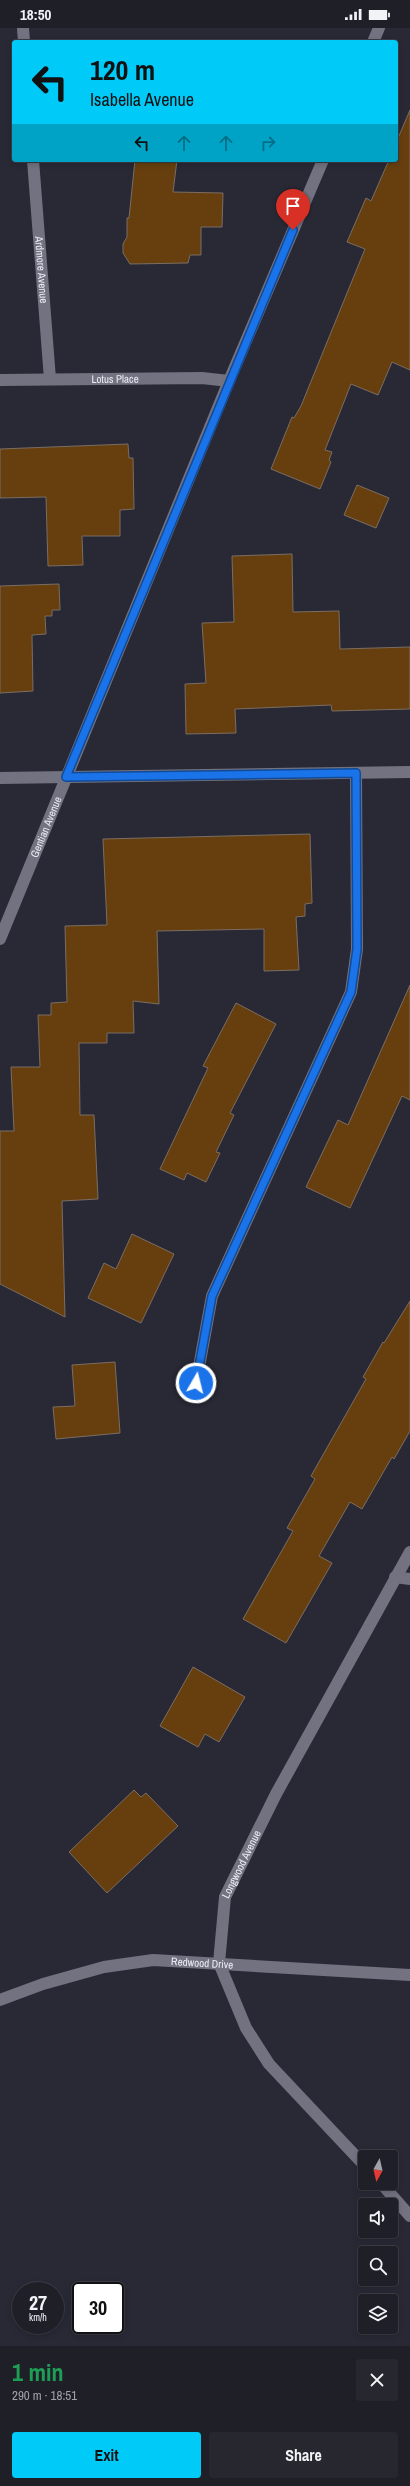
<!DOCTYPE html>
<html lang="en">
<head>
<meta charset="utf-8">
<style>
  body { margin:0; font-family:"Archivo Narrow",sans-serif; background:#272730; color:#f1f3f6; height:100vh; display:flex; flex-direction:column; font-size:15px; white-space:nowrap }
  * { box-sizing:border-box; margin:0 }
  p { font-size:13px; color:#a1a2a8 }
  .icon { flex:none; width:22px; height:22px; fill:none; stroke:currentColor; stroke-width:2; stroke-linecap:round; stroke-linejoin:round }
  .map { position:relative; height:2318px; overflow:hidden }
  .drawer { display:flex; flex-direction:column; background:#1f1f28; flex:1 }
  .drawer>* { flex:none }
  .banner { position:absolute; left:12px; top:12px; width:386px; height:122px; border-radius:4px; box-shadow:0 2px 6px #0003,0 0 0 1px #3c3d45; background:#00cbf8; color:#111; overflow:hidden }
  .needle { width:26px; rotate:188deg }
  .controls { position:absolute; left:358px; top:2122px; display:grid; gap:8px }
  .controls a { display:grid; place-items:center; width:40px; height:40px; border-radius:4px; background:#1f1f28; box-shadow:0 2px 6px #0003,0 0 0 1px #3c3d45; font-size:20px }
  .speed { position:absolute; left:12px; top:2254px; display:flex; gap:8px; font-size:20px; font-weight:700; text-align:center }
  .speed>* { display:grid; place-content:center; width:52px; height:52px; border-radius:50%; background:#1f1f28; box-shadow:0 2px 6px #0003,0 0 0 1px #3c3d45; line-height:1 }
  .speed small { font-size:10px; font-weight:400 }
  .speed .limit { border:2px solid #111; border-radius:6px; background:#fff; color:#111 }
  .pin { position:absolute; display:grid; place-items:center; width:34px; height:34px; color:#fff; margin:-41px -17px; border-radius:50% 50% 50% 0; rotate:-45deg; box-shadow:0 0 4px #0007 }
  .pin .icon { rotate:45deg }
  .me { position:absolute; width:44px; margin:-22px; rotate:8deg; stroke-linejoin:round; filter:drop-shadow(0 0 3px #0008) }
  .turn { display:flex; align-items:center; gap:14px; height:84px; padding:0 12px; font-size:18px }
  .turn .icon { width:52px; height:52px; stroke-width:2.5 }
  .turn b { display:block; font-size:28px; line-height:34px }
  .lanes { display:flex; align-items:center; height:38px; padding:0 12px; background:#0003; justify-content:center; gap:20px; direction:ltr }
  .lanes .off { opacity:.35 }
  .round { display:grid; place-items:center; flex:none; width:42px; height:42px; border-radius:4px; background:#272730 }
  .overview { display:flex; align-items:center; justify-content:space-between; height:68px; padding:0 12px }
  h1 { font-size:24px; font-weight:800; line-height:30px; color:#1e9e55 }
  .primary-button { display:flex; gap:8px; margin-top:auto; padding:8px 12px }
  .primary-button a { flex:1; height:46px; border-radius:4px; background:#00cbf8; color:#111; font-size:16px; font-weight:800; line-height:46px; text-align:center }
  .primary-button a+a { background:#272730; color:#f1f3f6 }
  .status { display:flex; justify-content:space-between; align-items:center; height:28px; padding:0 20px; background:#1f1f28; direction:ltr }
  .status svg { height:11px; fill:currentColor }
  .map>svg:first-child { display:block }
  .building { fill:#673f0e; stroke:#7a6d62 }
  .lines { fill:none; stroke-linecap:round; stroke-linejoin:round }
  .minor { stroke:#727281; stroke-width:12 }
  .tertiary { stroke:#727281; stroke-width:12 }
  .route-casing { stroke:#114b97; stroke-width:10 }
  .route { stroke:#1a73e8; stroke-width:7 }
  .labels { text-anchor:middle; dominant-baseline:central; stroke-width:3; stroke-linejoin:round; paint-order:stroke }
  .street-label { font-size:11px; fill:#ececf5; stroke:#121218 }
</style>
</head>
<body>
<div class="status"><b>18:50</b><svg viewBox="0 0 49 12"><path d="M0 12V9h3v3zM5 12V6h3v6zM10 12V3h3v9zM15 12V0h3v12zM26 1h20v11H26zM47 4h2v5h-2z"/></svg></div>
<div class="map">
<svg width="410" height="2318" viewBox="0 0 410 2318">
  <rect width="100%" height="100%" fill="#292936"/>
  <g class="building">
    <polygon points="410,82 410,342 392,334 378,367 351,356 325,422 332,424 329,432 331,434 320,461 271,441 292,389 294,390 301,378 365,221 347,214 366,170 371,173 389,132 396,132 396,115"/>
    <polygon points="135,132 177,132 173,164 223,165 222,199 201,199 201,227 190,227 188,235 130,236 123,225 123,216 127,209 127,190 129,190"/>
    <polygon points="128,416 129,430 133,430 134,481 120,482 120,508 82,508 83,537 48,538 46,469 0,470 0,421"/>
    <polygon points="357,457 389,470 376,500 344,487"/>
    <polygon points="292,526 293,584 339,583 340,621 410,619 410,681 332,683 331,677 235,681 236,705 186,706 185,656 206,655 202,595 234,594 232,528"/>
    <polygon points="59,556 60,582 52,582 52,588 45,588 46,606 32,607 33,663 0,665 0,558"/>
    <polygon points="310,806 312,875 305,876 305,888 296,889 299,942 264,943 264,901 157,903 159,976 133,973 134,1005 107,1005 107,1015 79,1015 80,1087 94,1087 98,1171 62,1173 65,1289 0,1256 0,1103 14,1103 11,1039 40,1039 38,987 51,987 51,975 67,974 65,898 107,897 103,811"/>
    <polygon points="410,957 410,1072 402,1068 350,1180 306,1159 338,1092 348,1097"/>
    <polygon points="236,975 276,996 230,1085 234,1087 216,1124 220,1125 206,1154 187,1145 184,1152 160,1141 208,1040 203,1038"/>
    <polygon points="132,1206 174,1226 141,1295 88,1270 104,1235 116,1241"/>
    <polygon points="410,1273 410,1403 394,1431 392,1429 362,1481 350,1474 319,1528 332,1535 286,1615 243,1591 293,1503 287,1500 315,1451 311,1448 366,1351 363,1349 383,1314 384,1315"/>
    <polygon points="115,1334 120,1405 56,1411 53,1379 75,1378 72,1337"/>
    <polygon points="193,1639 245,1669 219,1714 205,1706 198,1719 160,1698"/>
    <polygon points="134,1762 141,1769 146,1765 178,1798 107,1865 69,1824"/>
  </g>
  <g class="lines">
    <g class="minor">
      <polyline points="23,0 24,14"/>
      <path id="s1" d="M33 132 50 351"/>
      <path id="s2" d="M0 352 202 350 229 353"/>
      <polyline points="0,750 410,744"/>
      <polyline points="196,1355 212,1268 351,964 357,921 356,745"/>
      <polyline points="395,1549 410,1551"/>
      <path id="s3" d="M0 1972 43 1956 104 1939 153 1932 410 1947"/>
      <path id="s4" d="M365 2138 269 2036 246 2000 219 1935 225 1869 276 1766 410 1524"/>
      <polyline points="381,2155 410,2188"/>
    </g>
    <g class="tertiary">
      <polyline points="373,14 379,0"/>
      <path id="s5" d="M0 911 229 353 323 132"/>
    </g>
  </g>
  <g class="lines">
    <defs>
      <polyline id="route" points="196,1355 212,1268 351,964 357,921 356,745 66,749 293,202"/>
    </defs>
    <use href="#route" class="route-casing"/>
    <use href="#route" class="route"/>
  </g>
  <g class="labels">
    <g class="street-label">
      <text stroke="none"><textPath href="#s1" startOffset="110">Ardmore Avenue</textPath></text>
      <text stroke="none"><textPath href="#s2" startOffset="115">Lotus Place</textPath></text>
      <text stroke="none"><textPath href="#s5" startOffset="121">Gentian Avenue</textPath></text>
      <text stroke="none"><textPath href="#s4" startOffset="356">Longwood Avenue</textPath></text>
      <text stroke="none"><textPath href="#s3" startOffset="208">Redwood Drive</textPath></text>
    </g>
  </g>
</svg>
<div class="controls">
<a><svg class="needle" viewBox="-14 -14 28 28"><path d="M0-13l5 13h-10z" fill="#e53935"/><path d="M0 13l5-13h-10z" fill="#a1a2a8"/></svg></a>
<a><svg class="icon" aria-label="sound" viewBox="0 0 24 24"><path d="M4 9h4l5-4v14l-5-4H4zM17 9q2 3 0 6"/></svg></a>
<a><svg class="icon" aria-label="search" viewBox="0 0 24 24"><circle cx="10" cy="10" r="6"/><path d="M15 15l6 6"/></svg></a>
<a><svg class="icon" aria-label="layers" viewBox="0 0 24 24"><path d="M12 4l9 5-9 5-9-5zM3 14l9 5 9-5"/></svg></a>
</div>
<div class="speed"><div>27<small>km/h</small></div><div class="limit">30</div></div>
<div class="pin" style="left:293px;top:202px;background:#d93025"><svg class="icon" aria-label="arrive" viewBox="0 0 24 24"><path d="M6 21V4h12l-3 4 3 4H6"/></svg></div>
<svg class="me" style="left:196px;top:1355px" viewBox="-20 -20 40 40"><circle r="17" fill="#1a73e8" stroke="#fff" stroke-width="3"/><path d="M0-11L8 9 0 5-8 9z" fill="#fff"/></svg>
<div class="banner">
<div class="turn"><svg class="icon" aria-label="left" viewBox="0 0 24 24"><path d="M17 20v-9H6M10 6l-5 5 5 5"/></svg><div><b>120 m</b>Isabella Avenue</div></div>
<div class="lanes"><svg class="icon" aria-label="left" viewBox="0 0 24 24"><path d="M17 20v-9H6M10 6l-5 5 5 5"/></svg><svg class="icon off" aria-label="ahead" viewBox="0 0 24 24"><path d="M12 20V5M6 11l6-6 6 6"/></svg><svg class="icon off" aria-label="ahead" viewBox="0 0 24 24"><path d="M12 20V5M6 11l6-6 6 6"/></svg><svg class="icon off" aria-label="right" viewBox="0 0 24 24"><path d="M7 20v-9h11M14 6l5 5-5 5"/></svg></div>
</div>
</div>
<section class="drawer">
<div class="overview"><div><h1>1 min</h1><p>290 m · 18:51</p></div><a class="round"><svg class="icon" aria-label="close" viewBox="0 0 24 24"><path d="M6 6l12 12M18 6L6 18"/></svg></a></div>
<div class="primary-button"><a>Exit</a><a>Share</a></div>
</section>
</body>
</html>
